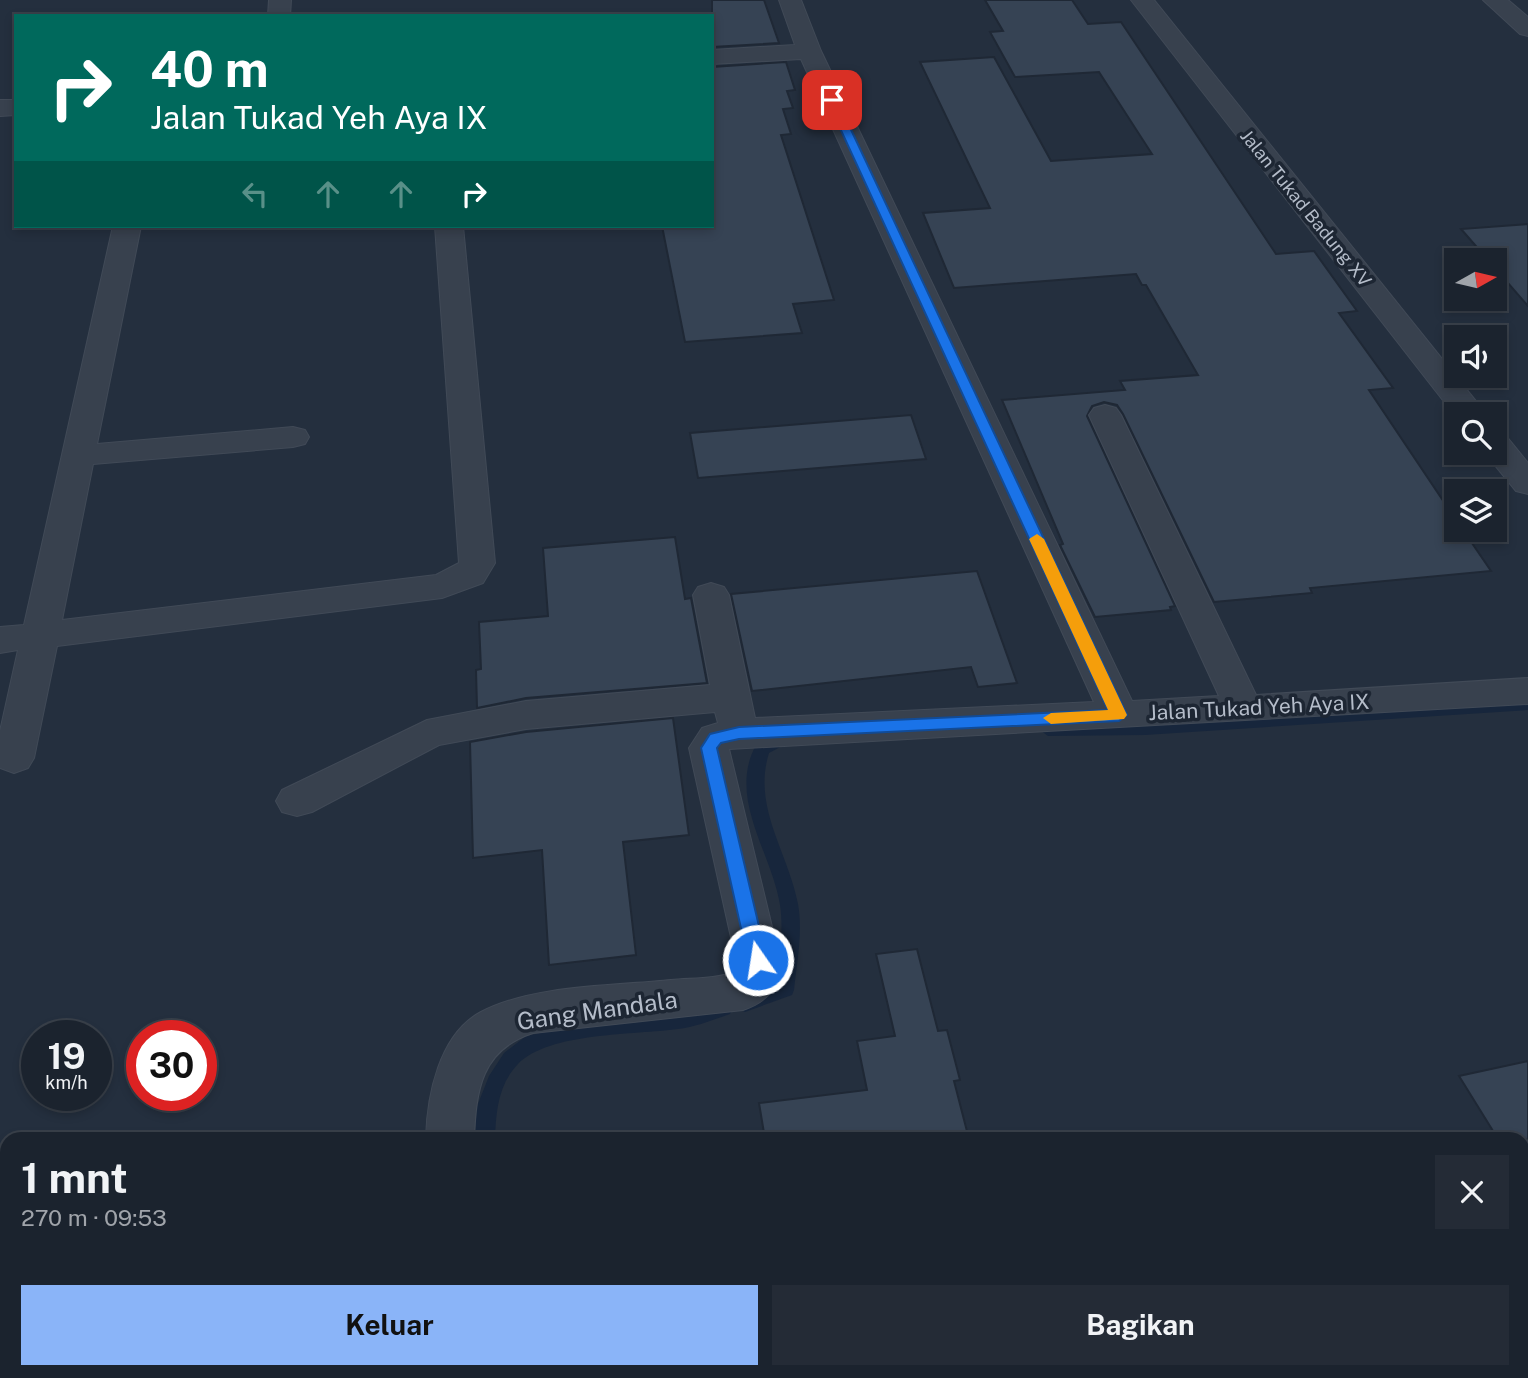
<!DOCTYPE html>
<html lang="id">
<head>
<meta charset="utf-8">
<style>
  body { margin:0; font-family:"Public Sans",sans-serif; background:#242b36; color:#f1f3f6; height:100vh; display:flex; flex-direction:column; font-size:26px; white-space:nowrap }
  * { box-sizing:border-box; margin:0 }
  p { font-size:23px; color:#a0a4aa }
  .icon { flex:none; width:38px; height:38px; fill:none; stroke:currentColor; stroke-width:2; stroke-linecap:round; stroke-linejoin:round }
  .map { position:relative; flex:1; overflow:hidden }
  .side { position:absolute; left:0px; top:1132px; width:1530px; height:247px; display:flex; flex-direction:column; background:#1b232e; border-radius:21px 21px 0 0; box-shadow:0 4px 10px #0003,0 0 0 2px #39404a }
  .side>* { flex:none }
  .guide { position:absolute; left:14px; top:14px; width:700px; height:214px; border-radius:0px; box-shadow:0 4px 10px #0003,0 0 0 2px #39404a; background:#00695c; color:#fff; overflow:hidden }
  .needle { width:46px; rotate:82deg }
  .controls { position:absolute; left:1444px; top:248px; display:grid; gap:14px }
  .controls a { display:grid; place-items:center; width:63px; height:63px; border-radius:0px; background:#1b232e; box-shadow:0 4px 10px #0003,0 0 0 2px #39404a; font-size:35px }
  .speed { position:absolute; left:21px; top:1020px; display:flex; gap:14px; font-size:35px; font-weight:700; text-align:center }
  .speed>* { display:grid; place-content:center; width:91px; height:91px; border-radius:50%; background:#1b232e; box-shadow:0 4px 10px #0003,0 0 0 2px #39404a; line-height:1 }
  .speed small { font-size:18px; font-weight:400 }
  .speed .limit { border:10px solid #d22; background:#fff; color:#111 }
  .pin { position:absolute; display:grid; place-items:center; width:60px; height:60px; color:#fff; margin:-30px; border-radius:14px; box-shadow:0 4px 10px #0006 }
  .me { position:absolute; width:77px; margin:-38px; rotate:347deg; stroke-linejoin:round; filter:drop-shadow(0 0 5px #0008) }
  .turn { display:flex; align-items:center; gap:24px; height:147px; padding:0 21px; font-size:32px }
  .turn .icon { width:91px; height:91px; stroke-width:2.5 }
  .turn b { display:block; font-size:49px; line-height:60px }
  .lanes { display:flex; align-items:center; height:66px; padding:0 21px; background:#0003; justify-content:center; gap:35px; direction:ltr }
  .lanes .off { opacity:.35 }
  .round { display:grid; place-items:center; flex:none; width:74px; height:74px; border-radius:0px; background:#242b36 }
  .head { display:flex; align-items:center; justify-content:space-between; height:119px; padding:0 21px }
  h1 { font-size:42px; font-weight:700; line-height:52px }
  .button { display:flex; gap:14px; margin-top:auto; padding:14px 21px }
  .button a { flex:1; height:80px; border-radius:0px; background:#8ab4f8; color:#111; font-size:28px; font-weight:700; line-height:80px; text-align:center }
  .button a+a { background:#242b36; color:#f1f3f6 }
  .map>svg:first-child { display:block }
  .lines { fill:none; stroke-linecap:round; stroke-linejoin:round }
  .stream { fill:#17263c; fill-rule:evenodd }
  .building { fill:#364354; stroke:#1f2835; stroke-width:2 }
  .minor-casing { stroke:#414a57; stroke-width:2 }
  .minor { fill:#38414e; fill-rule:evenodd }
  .route { fill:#1a73e8; stroke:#114b97; stroke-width:2 }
  .slow { fill:#f59e0b }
  .labels { text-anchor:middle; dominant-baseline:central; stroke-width:7; stroke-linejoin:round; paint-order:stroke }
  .far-street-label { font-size:18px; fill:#b4bcc9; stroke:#1d2633 }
  .street-label { font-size:21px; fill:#b4bcc9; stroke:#1d2633 }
  .near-street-label { font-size:24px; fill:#b4bcc9; stroke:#1d2633 }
</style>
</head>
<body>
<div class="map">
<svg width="1528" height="1378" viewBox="0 0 1528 1378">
  <rect width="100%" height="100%" fill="#242f3e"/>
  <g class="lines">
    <g class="stream">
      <polygon points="1528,698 1528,710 1145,735 1048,736 1040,730 1048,724 1145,723"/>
      <path d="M782 733 790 739 788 743 769 753C752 807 788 852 798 904 803 932 797 962 794 990L792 995 745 1012 738 1009 736 1004 738 999 776 985C779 959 784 931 780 905 772 853 727 798 756 745Z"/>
      <path d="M723 1001 730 1004 732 1009 730 1014C713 1020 695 1027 678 1029 635 1035 549 1032 518 1064 498 1085 496 1112 495 1139H475L476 1109 489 1076 504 1053 526 1036 623 1016 679 1013Z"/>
      <polygon points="486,1372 508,1372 509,1378 487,1378"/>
    </g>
  </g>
  <g class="building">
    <polygon points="712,0 764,0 779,43 712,47"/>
    <polygon points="985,0 1072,0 1088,24 1121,22 1276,254 1314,251 1357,311 1339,313 1393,388 1369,390 1456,520 1456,530 1463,530 1491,571 1310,588 1312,593 1214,602 1123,414 1117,405 1104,402 1092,406 1087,416 1175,606 1170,607 1171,610 1095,617 1060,545 1063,544 1002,400 1125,390 1120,381 1198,375 1146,285 1142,285 1136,274 954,288 923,213 990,208 920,62 994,57 1051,161 1152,154 1099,72 1015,77 990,32 1003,31"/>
    <polygon points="786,62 795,90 787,91 793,108 783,109 791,134 781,135 834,300 793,304 802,333 685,342 662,226 712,226 712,67"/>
    <polygon points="1528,224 1528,306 1494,267 1494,261 1489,261 1461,229"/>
    <polygon points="911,415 926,459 698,478 690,433"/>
    <polygon points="675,537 685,599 691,598 707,683 526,698 477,708 476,670 481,669 479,622 548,616 543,548"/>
    <polygon points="977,571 1017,683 978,687 971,667 752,691 731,594"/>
    <polygon points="673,718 689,835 623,842 636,955 549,965 542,850 473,858 470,742 526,732"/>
    <polygon points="917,949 938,1031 947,1030 960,1080 954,1081 969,1139 765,1139 759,1103 867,1090 857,1041 895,1036 876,954"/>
    <polygon points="1528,1061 1528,1139 1498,1139 1459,1076"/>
  </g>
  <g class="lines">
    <defs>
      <g id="minor">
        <polygon points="269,0 291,0 290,16 268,16"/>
        <path d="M779 0H801L821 51 1132 701 1219 696 1089 415 1094 408 1105 405 1116 408 1121 415 1256 695 1528 678V704L729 749 780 960C778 987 770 1001 743 1010L533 1033C481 1050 476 1090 474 1139H426C427 1096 439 1034 481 1012 532 985 613 986 671 980 690 978 717 979 734 972L736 960 689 748 702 728 718 723 715 712 526 729 439 745 312 812 297 816 282 812 276 801 282 790 427 720 526 701 710 685 693 595 698 587 711 583 724 587 729 595 755 718 1094 702 801 59 712 64V50L795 45Z"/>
        <polygon points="1131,0 1154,0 1487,415 1456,417"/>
        <polygon points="1483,0 1508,0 1528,17 1528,36 1520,34"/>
        <polygon points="0,100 16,100 16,115 0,116"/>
        <polygon points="113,226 141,226 97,444 293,427 305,430 309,437 305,444 293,447 93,464 62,620 436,575 459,563 435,226 463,226 495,563 483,583 442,598 57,646 34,758 28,768 14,773 0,768 0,731 18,650 0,653 0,627 24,625"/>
        <polygon points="1494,433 1506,436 1528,463 1528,494 1516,491 1485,453 1494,453"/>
        <rect x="438" y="1372" width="54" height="6"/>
        <polygon points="783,1372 837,1372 838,1378 784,1378"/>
      </g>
    </defs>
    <use href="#minor" class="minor-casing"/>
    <use href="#minor" class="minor"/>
  </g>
  <polygon class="route" points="832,97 837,100 1127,715 1119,721 739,739 721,743 717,748 767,960 758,968 748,960 701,748 710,734 739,727 1108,710 827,100"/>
  <polygon class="slow" points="1037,534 1044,539 1127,715 1124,719 1051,724 1043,718 1051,713 1108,710 1029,539"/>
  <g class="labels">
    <g class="far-street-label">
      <text transform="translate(1306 208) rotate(51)">Jalan Tukad Badung XV</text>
    </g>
    <g class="street-label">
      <text transform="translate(1259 707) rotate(-3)">Jalan Tukad Yeh Aya IX</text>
    </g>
    <g class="near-street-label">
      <text transform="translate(597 1010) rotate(-8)">Gang Mandala</text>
    </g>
  </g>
</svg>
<div class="controls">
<a><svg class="needle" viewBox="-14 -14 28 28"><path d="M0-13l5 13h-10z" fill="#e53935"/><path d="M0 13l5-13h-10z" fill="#a0a4aa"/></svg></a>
<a><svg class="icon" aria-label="sound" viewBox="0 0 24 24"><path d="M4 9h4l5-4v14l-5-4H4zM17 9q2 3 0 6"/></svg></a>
<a><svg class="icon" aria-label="search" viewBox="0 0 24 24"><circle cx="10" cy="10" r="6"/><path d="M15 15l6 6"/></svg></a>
<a><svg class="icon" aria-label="layers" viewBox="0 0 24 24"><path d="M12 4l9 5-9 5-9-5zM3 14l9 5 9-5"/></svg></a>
</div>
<div class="speed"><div>19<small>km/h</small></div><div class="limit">30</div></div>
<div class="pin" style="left:832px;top:100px;background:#d93025"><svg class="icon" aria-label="arrive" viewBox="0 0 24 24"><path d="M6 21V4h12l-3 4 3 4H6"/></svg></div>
<svg class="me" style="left:758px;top:960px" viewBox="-20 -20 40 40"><circle r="17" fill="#1a73e8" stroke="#fff" stroke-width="3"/><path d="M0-11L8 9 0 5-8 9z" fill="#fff"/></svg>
<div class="guide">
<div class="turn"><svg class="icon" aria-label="right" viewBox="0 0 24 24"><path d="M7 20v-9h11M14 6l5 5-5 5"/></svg><div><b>40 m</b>Jalan Tukad Yeh Aya IX</div></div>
<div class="lanes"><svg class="icon off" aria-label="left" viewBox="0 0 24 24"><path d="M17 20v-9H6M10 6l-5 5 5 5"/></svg><svg class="icon off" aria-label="ahead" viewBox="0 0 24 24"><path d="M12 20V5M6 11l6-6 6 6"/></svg><svg class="icon off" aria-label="ahead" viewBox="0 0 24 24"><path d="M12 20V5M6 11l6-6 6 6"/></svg><svg class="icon" aria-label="right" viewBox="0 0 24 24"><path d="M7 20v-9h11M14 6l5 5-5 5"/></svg></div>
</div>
<section class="side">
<div class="head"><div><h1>1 mnt</h1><p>270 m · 09:53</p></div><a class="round"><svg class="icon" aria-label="close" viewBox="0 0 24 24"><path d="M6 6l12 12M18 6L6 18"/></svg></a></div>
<div class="button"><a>Keluar</a><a>Bagikan</a></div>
</section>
</div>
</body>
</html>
